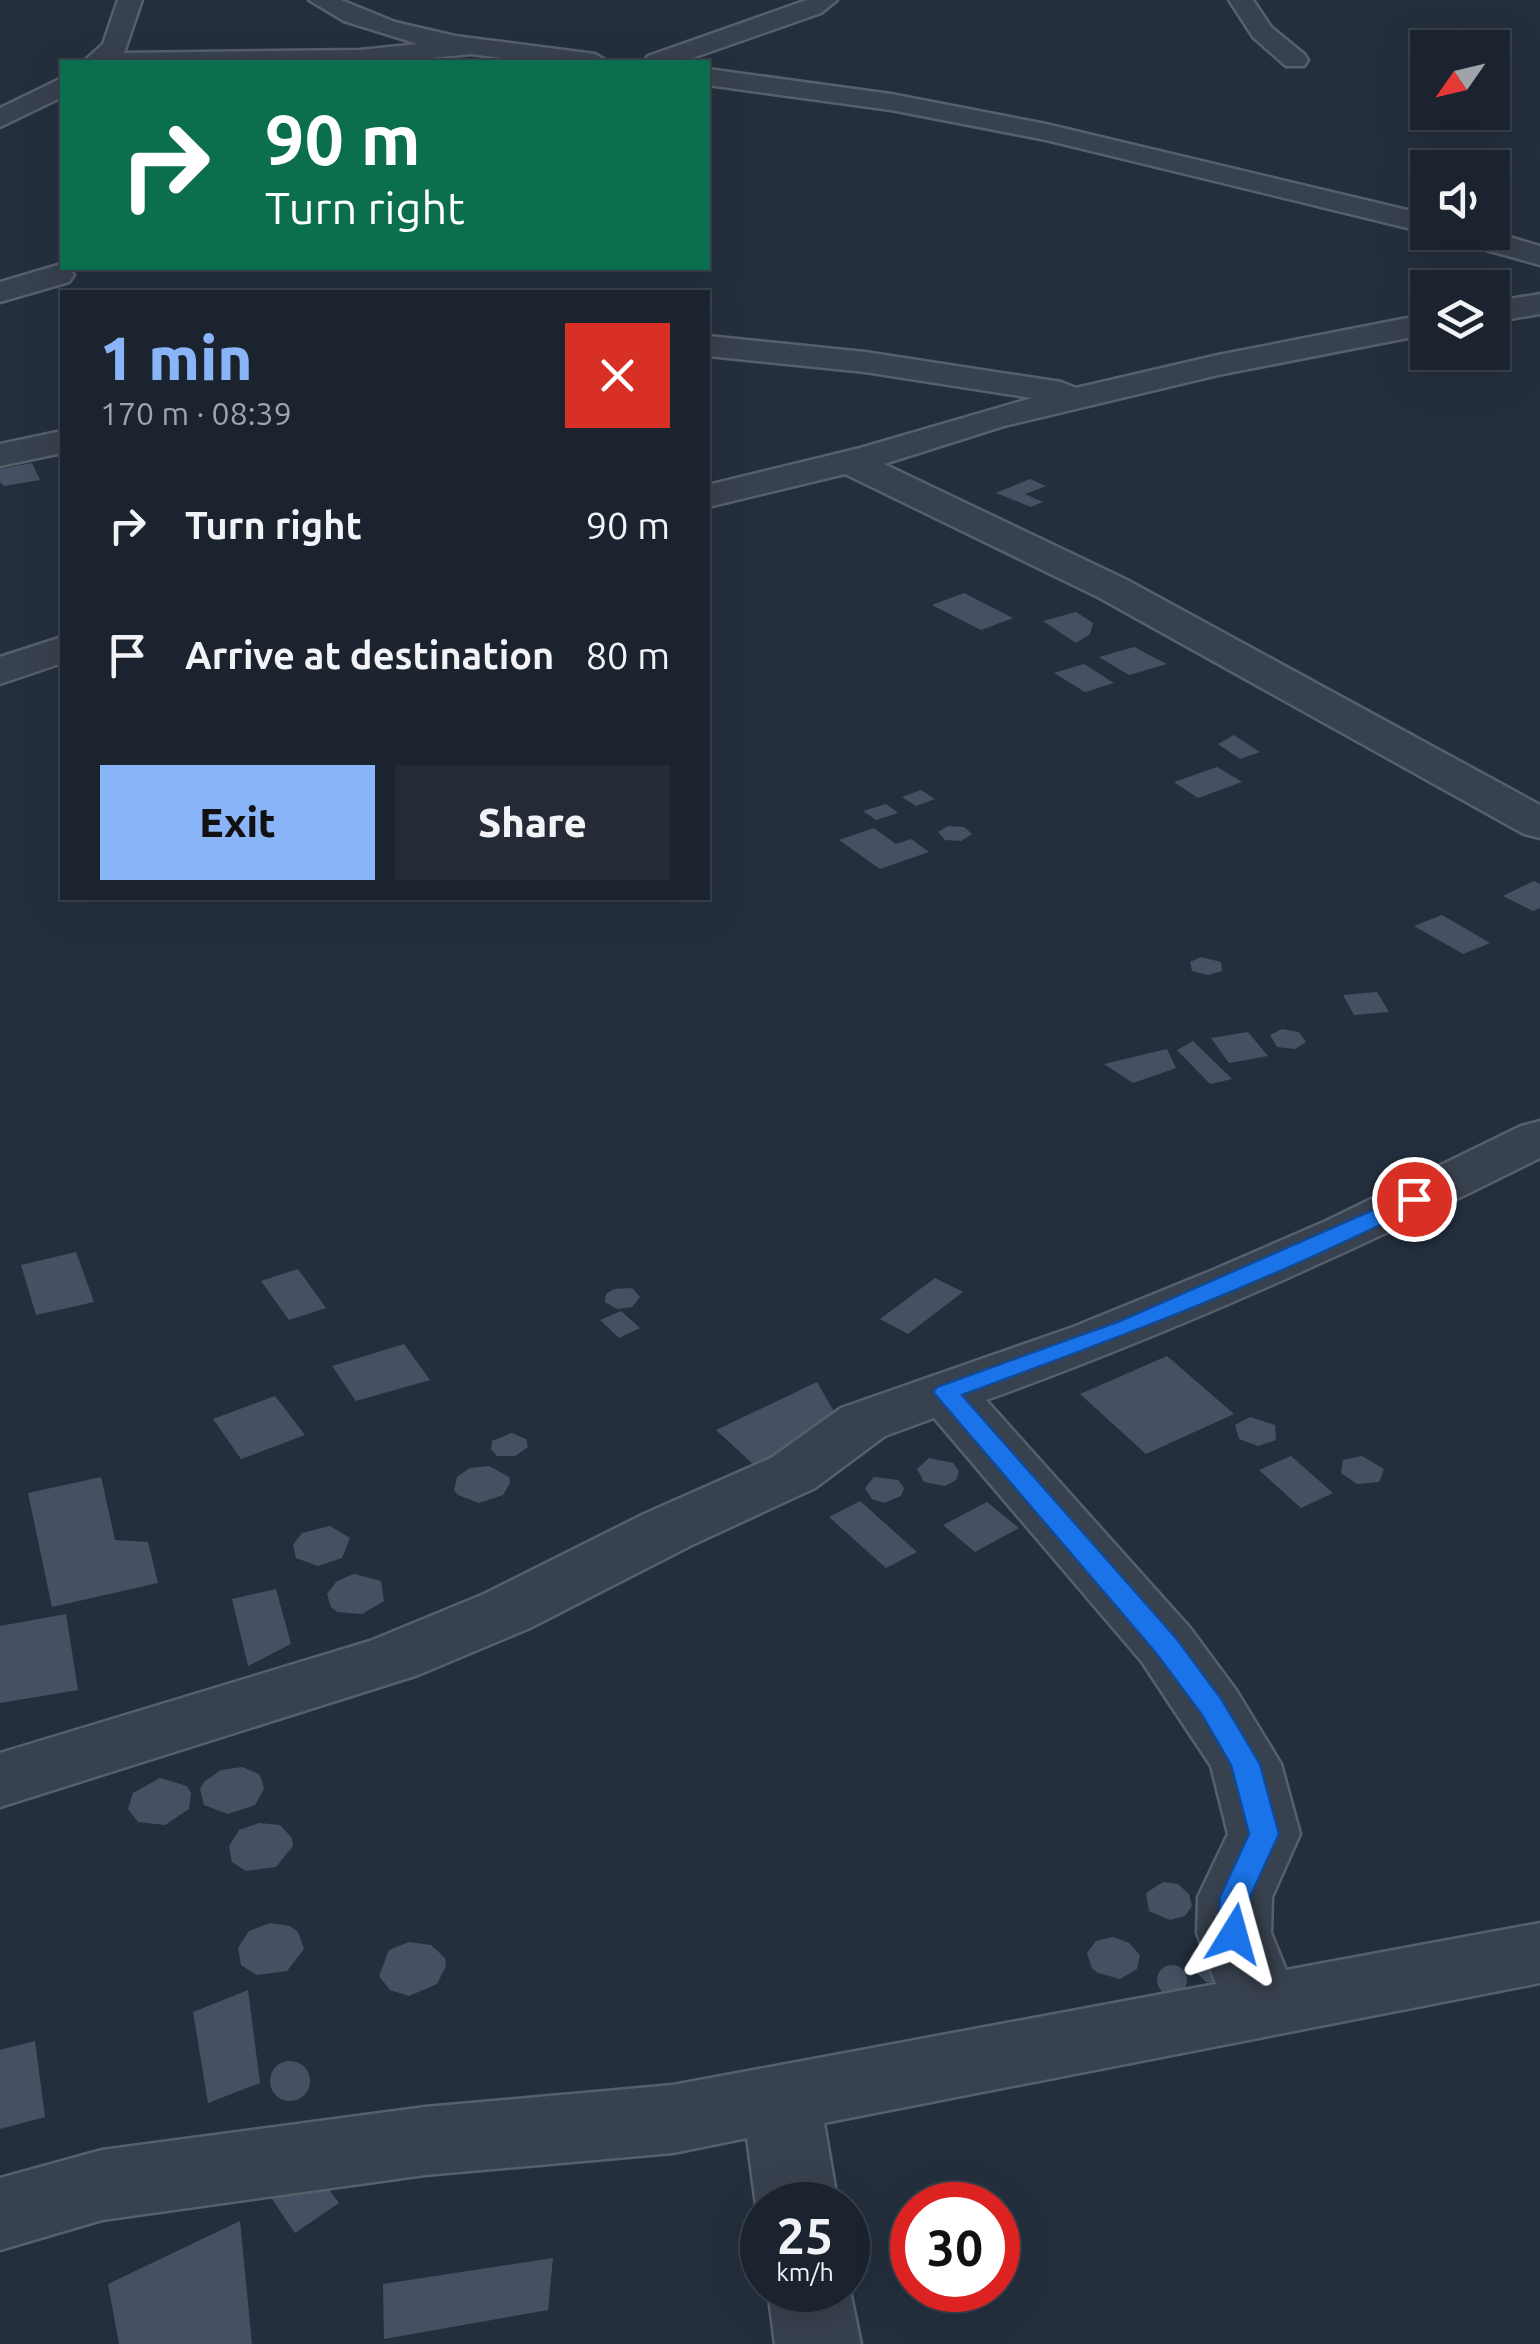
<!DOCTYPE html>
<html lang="en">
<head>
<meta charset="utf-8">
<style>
  body { margin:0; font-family:Ubuntu,sans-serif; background:#242b36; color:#f1f3f6; height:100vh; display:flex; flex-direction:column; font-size:38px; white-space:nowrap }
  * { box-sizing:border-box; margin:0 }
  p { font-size:32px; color:#a0a4aa }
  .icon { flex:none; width:55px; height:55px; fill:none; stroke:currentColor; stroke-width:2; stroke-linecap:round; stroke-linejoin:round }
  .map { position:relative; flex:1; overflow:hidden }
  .panel { position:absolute; left:60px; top:290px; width:650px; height:610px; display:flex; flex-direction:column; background:#1b232e; border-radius:0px; box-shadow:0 10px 40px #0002,0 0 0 2px #39404a }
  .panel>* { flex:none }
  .top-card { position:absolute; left:60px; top:60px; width:650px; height:210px; border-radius:0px; box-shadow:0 10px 40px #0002,0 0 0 2px #39404a; background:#0b6e4f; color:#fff; overflow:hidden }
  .needle { width:65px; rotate:236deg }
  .controls { position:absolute; left:1410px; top:30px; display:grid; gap:20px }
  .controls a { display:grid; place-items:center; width:100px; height:100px; border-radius:0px; background:#1b232e; box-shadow:0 10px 40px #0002,0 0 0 2px #39404a; font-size:50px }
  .speed { position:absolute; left:740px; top:2182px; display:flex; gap:20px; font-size:50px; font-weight:700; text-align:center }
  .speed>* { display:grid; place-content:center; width:130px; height:130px; border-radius:50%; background:#1b232e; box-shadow:0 10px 40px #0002,0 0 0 2px #39404a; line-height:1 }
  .speed small { font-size:25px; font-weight:400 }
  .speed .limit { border:15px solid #d22; background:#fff; color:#111 }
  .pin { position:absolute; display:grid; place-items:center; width:85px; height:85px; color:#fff; margin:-42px; border:5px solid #fff; border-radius:50%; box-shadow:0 2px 10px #0007 }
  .me { position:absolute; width:110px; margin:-55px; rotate:8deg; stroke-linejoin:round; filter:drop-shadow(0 0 8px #0008) }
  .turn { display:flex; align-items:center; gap:35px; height:210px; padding:0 40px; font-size:45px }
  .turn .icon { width:130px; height:130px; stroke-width:2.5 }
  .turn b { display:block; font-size:70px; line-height:85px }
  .round { display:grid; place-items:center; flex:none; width:105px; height:105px; border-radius:0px; background:#242b36 }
  .headline { display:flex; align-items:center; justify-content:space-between; height:170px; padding:0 40px }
  h1 { font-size:60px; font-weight:800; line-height:75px; color:#8ab4f8 }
  .action { display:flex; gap:20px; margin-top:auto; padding:20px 40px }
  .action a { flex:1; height:115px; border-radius:0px; background:#8ab4f8; color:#111; font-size:40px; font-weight:800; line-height:115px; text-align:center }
  .action a+a { background:#242b36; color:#f1f3f6 }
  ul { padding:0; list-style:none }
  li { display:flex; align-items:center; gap:30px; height:130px; padding:0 40px }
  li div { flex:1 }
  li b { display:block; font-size:38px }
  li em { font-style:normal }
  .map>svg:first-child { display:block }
  .building { fill:#455162 }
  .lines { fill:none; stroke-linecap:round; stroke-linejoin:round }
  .minor-casing { stroke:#565f6c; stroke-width:5 }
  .minor { fill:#38414e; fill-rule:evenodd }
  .route { fill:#1a73e8; stroke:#114b97; stroke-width:2.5 }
</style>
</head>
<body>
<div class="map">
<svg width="1540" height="2344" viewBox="0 0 1540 2344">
  <rect width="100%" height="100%" fill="#242f3e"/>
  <g class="building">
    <polygon points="32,463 40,480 4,486 0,482 0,469"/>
    <polygon points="1030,479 1046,486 1025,494 1043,502 1031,507 996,493"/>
    <polygon points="964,593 1013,618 981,630 932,605"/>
    <polygon points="1076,612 1093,623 1090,634 1076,643 1043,621"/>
    <polygon points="1134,647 1167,664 1129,675 1099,657"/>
    <polygon points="1084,664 1114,683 1085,692 1054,673"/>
    <polygon points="1234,735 1260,752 1240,759 1218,744"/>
    <polygon points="1217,767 1242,782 1198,798 1174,782"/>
    <polygon points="921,790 935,799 916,806 902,797"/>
    <polygon points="886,804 898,813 876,820 863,811"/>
    <polygon points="948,826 964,827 972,834 961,841 945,840 938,832"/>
    <polygon points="874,828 896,844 911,839 929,852 880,869 839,840"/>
    <polygon points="1534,881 1540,884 1540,908 1533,911 1503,896"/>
    <polygon points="1442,915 1490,943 1463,954 1414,926"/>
    <polygon points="1201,957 1221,962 1222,971 1208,975 1192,971 1190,962"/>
    <polygon points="1377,992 1389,1012 1354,1015 1343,995"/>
    <polygon points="1282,1029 1299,1032 1306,1042 1295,1049 1277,1047 1270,1035"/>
    <polygon points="1248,1032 1268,1056 1229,1063 1211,1038"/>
    <polygon points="1193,1041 1232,1079 1210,1084 1177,1050"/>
    <polygon points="1167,1049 1176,1068 1133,1083 1104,1064"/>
    <polygon points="76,1252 94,1302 36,1315 21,1265"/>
    <polygon points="298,1269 326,1308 289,1320 261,1281"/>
    <polygon points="935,1278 963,1292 908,1334 880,1319"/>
    <polygon points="632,1288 640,1297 632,1307 617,1309 605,1302 606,1294 614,1289"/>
    <polygon points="621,1311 640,1328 619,1338 600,1320"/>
    <polygon points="404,1344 430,1380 356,1401 332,1366"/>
    <polygon points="1167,1356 1234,1414 1146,1454 1080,1394"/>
    <polygon points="817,1382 841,1424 765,1475 716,1430"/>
    <polygon points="275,1396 305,1435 241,1459 213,1419"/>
    <polygon points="1250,1417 1275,1425 1276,1440 1258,1446 1239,1439 1235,1425"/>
    <polygon points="512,1433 526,1439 528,1447 515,1456 497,1456 491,1449 492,1441"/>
    <polygon points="1291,1456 1333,1493 1301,1508 1259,1470"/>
    <polygon points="1362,1456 1384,1469 1379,1482 1357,1484 1341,1473 1343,1460"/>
    <polygon points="929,1458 953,1463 959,1471 956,1480 945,1486 924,1482 917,1469"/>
    <polygon points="489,1466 509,1477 510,1483 503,1495 479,1503 458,1495 454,1490 457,1477 470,1468"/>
    <polygon points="101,1477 115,1540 148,1542 158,1583 52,1607 28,1493"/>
    <polygon points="874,1477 898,1480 904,1488 901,1496 884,1503 872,1499 865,1488"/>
    <polygon points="860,1501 917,1552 886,1568 829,1517"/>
    <polygon points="987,1502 1019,1528 975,1552 943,1525"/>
    <polygon points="330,1526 350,1538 342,1558 318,1566 296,1558 293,1545 302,1533"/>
    <polygon points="354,1574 381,1581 384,1601 362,1614 337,1612 331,1607 327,1594 337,1581"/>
    <polygon points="276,1589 291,1644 248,1666 232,1599"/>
    <polygon points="66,1614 78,1690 0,1703 0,1626"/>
    <polygon points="242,1767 259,1774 262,1781 264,1789 255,1805 228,1814 204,1805 200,1789 205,1781 221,1770"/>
    <polygon points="160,1778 187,1786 191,1793 189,1809 165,1825 138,1822 128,1809 133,1793"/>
    <polygon points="259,1823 280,1825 292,1838 293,1846 276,1867 246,1871 232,1862 229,1846 239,1830"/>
    <polygon points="1163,1882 1178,1884 1189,1894 1192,1906 1185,1916 1170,1920 1149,1911 1146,1893"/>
    <polygon points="270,1923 290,1926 298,1932 304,1949 287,1971 257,1975 241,1965 238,1948 249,1931"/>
    <polygon points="1113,1937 1129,1943 1140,1955 1137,1969 1120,1979 1098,1973 1092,1968 1087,1953 1096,1941"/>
    <polygon points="409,1942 431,1945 445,1958 446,1966 437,1984 409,1996 390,1990 379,1976 389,1950"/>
    <polygon points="1203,1945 1221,1983 1206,1982 1190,1966 1192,1953"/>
    <circle cx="1172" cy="1980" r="15"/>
    <polygon points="248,1990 260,2083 208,2103 193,2012"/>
    <polygon points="35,2041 45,2117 0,2129 0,2050"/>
    <circle cx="290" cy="2081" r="20"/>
    <polygon points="305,2157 339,2203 295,2233 257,2177"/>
    <polygon points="240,2221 252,2344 119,2344 108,2284"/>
    <polygon points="553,2258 548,2310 384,2339 383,2284"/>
  </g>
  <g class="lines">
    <defs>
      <g id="minor">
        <polygon points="118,0 142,0 124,53 360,50 418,44 344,21 309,0 341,0 395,22 455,36 595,54 608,62 533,62 471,54 392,62 83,62 103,44"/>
        <polygon points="807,0 837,0 821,13 681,62 644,62 648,56"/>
        <polygon points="1229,0 1253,0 1271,27 1304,54 1308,60 1304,66 1286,66 1253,37"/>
        <polygon points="708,69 891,94 1046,124 1428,215 1428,232 1431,232 1428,233 1046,140 891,110 708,85"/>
        <polygon points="62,78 62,97 0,127 0,108"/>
        <polygon points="1443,232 1492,232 1540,246 1540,265 1447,239"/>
        <polygon points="58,265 69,268 74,275 69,282 0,302 0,282"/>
        <polygon points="1540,294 1540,314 1492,322 1492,302"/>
        <polygon points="1428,314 1428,334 1218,375 1004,426 884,464 1127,580 1540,805 1540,838 1524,834 1098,597 845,474 708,507 708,485 860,448 1032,398 865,372 708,356 708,336 865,352 1061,382 1076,388 1218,355"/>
        <polygon points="62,431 62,453 0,466 0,444"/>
        <polygon points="62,637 62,663 0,684 0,657"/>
        <path d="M1540 1121V1158C1359 1249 1177 1331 986 1400L1190 1628 1236 1690 1281 1764 1300 1834 1272 1897 1271 1933 1286 1970 1540 1923V1983L824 2123 838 2205H762V2218L756 2205 747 2138 673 2153 425 2175 102 2220 0 2250V2178L102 2150 425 2107 673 2085 1216 1984 1197 1933 1198 1897 1228 1834 1211 1766 1142 1662 934 1418 885 1436 815 1488 690 1546 530 1628 418 1675 0 1807V1753L370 1641 484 1594 644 1514 771 1458 841 1408 1073 1327 1213 1270 1326 1221 1521 1126Z"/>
        <polygon points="848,2281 861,2344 775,2344 768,2290 848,2290"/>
      </g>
    </defs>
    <use href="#minor" class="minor-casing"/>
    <use href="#minor" class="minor"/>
  </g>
  <path class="route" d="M1414 1192 1425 1199 1422 1204C1274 1280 1118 1338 962 1395L1176 1638 1222 1700 1260 1764 1279 1834 1250 1897 1249 1934 1245 1942 1234 1946 1223 1942 1218 1934 1220 1897 1249 1834 1231 1765 1202 1715 1156 1653 933 1392 937 1387 1120 1321Z"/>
</svg>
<div class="controls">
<a><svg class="needle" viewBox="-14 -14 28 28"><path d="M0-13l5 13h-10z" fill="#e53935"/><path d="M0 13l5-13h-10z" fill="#a0a4aa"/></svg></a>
<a><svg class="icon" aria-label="sound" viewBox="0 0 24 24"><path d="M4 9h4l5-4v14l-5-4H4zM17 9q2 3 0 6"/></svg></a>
<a><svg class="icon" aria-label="layers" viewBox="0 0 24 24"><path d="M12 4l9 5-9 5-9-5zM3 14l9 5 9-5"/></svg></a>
</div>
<div class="speed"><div>25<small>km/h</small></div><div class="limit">30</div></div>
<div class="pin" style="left:1414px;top:1199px;background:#d93025"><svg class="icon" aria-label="arrive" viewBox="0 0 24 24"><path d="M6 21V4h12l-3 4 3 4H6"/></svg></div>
<svg class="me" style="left:1234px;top:1934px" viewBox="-20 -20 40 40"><path d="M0-17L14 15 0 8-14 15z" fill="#1a73e8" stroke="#fff" stroke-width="4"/></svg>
<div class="top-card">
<div class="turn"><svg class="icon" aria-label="right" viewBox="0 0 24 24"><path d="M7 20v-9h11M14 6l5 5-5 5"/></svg><div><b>90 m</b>Turn right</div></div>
</div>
<section class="panel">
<div class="headline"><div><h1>1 min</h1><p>170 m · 08:39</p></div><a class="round" style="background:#d93025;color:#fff"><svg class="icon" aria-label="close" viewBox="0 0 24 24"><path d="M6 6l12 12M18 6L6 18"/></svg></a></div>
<ul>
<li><svg class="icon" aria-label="right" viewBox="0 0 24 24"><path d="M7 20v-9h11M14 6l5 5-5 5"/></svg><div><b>Turn right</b></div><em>90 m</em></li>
<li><svg class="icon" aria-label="arrive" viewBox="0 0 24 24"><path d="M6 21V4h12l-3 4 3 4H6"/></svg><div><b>Arrive at destination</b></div><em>80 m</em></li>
</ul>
<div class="action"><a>Exit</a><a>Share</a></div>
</section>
</div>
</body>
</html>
